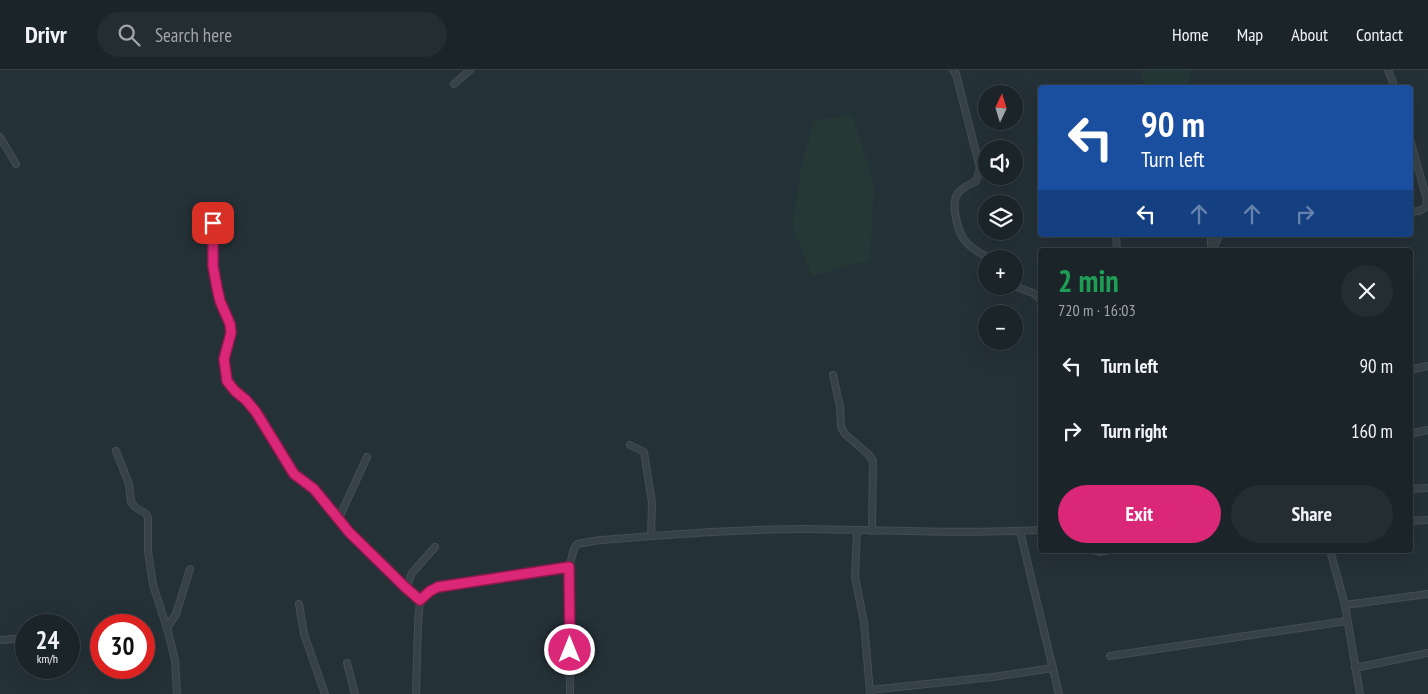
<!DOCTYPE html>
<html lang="en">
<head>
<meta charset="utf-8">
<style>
  body { margin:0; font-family:"PT Sans Narrow",sans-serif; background:#242d31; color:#f1f3f6; height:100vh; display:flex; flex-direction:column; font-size:19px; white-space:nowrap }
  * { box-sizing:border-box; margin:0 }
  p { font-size:16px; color:#a0a5a8 }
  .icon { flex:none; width:28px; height:28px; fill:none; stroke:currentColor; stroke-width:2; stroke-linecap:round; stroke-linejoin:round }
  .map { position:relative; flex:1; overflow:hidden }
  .drawer { position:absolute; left:1038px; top:178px; width:375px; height:305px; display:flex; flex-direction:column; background:#1b2529; border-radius:5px; box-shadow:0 5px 20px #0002,0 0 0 1px #394246 }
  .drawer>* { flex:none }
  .guide { position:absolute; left:1038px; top:15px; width:375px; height:152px; border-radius:5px; box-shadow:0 5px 20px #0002,0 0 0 1px #394246; background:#1a4fa0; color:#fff; overflow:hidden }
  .needle { width:32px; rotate:4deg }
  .tools { position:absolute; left:978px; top:15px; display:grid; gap:10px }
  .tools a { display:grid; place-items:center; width:45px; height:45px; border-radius:50%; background:#1b2529; box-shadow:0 5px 20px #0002,0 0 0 1px #394246; font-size:25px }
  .speed { position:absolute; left:15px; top:544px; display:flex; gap:10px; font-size:25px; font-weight:700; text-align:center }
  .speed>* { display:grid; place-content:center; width:65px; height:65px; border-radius:50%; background:#1b2529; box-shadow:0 5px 20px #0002,0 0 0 1px #394246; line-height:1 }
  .speed small { font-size:12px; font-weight:400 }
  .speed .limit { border:8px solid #d22; background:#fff; color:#111 }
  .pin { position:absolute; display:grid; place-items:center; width:42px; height:42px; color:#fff; margin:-21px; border-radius:10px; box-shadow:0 2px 8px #0006 }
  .me { position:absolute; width:55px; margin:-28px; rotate:0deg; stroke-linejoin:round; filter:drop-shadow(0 0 4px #0008) }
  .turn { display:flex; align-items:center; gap:18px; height:105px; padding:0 20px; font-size:22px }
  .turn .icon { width:65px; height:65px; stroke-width:2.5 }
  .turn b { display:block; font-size:35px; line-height:42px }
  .lanes { display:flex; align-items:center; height:48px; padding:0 20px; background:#0003; justify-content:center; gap:25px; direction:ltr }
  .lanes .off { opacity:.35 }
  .round { display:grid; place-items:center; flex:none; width:52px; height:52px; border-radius:26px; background:#242d31 }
  .head { display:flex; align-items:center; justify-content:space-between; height:85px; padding:0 20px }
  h1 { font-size:30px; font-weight:700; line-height:38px; color:#1e9e55 }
  .primary-button { display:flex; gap:10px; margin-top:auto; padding:10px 20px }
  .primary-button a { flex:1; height:58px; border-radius:30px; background:#db2777; color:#fff; font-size:20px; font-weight:700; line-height:58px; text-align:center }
  .primary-button a+a { background:#242d31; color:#f1f3f6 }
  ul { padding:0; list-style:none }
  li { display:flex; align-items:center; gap:15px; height:65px; padding:0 20px }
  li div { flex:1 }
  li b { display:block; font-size:19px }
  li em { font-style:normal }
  header { display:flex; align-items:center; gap:30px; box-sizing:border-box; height:70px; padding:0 25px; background:#1b2529; border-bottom:1px solid #394246 }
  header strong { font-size:24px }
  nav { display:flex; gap:28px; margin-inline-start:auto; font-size:18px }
  .search { width:350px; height:45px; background:#242d31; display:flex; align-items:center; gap:12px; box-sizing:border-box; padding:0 18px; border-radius:28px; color:#a0a5a8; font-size:19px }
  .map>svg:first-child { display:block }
  .green { fill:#263836 }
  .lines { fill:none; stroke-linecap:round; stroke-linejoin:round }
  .minor-casing { stroke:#434e54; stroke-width:8 }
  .minor { stroke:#374248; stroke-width:6 }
  .route-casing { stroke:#8e194d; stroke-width:12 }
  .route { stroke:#db2777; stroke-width:9 }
</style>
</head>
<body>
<header>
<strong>Drivr</strong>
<div class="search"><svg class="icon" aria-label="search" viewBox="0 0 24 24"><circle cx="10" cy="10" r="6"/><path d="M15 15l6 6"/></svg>Search here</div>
<nav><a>Home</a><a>Map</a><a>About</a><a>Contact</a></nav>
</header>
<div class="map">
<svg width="1428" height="624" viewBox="0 0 1428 624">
  <rect width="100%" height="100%" fill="#243137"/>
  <g class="green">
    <polygon points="1141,0 1190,0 1187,17 1144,17"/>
    <polygon points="852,44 874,115 870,190 812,206 792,155 801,99 814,51"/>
  </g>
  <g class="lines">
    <defs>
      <g id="minor">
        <path d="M953 0 956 4 980 98 976 111C971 114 963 117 959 122 949 131 958 165 967 173 973 180 983 184 990 189"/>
        <polyline points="1388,0 1395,18"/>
        <polyline points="454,14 470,0"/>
        <polyline points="0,67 16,94"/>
        <polyline points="1410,69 1427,130 1426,137 1419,141 1410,142"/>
        <polyline points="213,153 213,196 217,218 220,231 230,254 231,263 224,289 227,311 235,321 246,330 256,342 294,404 314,419 349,462 406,518 420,530"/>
        <polyline points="1116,165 1117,180"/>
        <polyline points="1211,165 1211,179"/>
        <polyline points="1212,180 1220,165"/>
        <polyline points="1014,216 1033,223 1040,229"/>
        <polyline points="1410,300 1428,296"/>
        <polyline points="833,305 840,337 841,357 845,364 869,385 873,391 872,461"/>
        <polyline points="1410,364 1428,360"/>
        <polyline points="630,375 644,382 652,433 651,466"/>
        <polyline points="116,381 129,414 131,432 135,437 146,444 148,448 148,481 153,515 167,558 175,590 177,624"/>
        <polyline points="1410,419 1428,418"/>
        <polyline points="338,450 367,387"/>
        <polyline points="1410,451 1428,450"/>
        <polyline points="857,461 855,507 864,552 870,623"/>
        <polyline points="1020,461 1059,624"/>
        <polyline points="1092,480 1099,482 1109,480"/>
        <polyline points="1330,480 1345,535 1360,624"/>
        <polyline points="406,518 412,503 435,477"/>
        <polyline points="299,534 304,564 325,624"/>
        <polyline points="1345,535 1428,524"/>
        <polyline points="40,555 40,554"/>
        <polyline points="167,558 176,544 190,499"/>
        <polyline points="0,570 26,568"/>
        <polyline points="1110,586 1347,551"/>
        <polyline points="347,593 355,624"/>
        <polyline points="1355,598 1428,583"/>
        <polyline points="870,620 993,607 1053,598"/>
        <polyline points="416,624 418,554 420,530 430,521 438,517 569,497"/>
        <path d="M570 624 569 497 574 479 577 474 600 470C668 465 737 459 805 459 883 460 962 464 1040 460"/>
      </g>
    </defs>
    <use href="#minor" class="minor-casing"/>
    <use href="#minor" class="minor"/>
  </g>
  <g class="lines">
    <defs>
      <polyline id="route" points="213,153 213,196 217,218 220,231 230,254 231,263 224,289 227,311 235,321 246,330 256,342 294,404 314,419 349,462 406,518 420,530 430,521 438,517 569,497 570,580"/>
    </defs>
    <use href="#route" class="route-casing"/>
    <use href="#route" class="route"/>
  </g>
</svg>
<div class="tools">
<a><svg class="needle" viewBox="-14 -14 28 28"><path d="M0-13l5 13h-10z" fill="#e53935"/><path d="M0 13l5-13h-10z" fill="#a0a5a8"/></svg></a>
<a><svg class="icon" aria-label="sound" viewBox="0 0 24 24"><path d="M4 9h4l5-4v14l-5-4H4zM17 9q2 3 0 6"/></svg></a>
<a><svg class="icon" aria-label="layers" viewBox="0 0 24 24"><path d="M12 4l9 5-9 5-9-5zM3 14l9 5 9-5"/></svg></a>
<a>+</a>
<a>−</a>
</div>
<div class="speed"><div>24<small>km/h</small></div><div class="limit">30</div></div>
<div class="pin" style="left:213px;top:153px;background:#d93025"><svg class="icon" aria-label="arrive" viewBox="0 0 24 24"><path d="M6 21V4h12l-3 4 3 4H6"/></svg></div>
<svg class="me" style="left:570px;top:580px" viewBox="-20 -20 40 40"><circle r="17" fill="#db2777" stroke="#fff" stroke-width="3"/><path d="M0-11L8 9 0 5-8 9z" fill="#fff"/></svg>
<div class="guide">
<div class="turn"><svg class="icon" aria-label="left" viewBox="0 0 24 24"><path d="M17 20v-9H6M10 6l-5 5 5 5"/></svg><div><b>90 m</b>Turn left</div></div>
<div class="lanes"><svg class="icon" aria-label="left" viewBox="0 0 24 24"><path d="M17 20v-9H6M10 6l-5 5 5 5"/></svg><svg class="icon off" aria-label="ahead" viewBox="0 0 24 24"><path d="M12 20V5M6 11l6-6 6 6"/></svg><svg class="icon off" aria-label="ahead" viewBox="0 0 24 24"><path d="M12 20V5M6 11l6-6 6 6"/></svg><svg class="icon off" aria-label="right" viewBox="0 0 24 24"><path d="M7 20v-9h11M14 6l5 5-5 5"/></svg></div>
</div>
<section class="drawer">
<div class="head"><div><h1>2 min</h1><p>720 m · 16:03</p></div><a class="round"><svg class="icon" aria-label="close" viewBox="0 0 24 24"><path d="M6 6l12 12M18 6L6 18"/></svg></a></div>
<ul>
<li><svg class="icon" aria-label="left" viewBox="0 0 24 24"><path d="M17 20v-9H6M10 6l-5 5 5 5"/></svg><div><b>Turn left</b></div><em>90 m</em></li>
<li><svg class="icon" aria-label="right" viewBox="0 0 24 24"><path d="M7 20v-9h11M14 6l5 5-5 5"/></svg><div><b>Turn right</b></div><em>160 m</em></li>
</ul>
<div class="primary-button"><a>Exit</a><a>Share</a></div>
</section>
</div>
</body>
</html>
